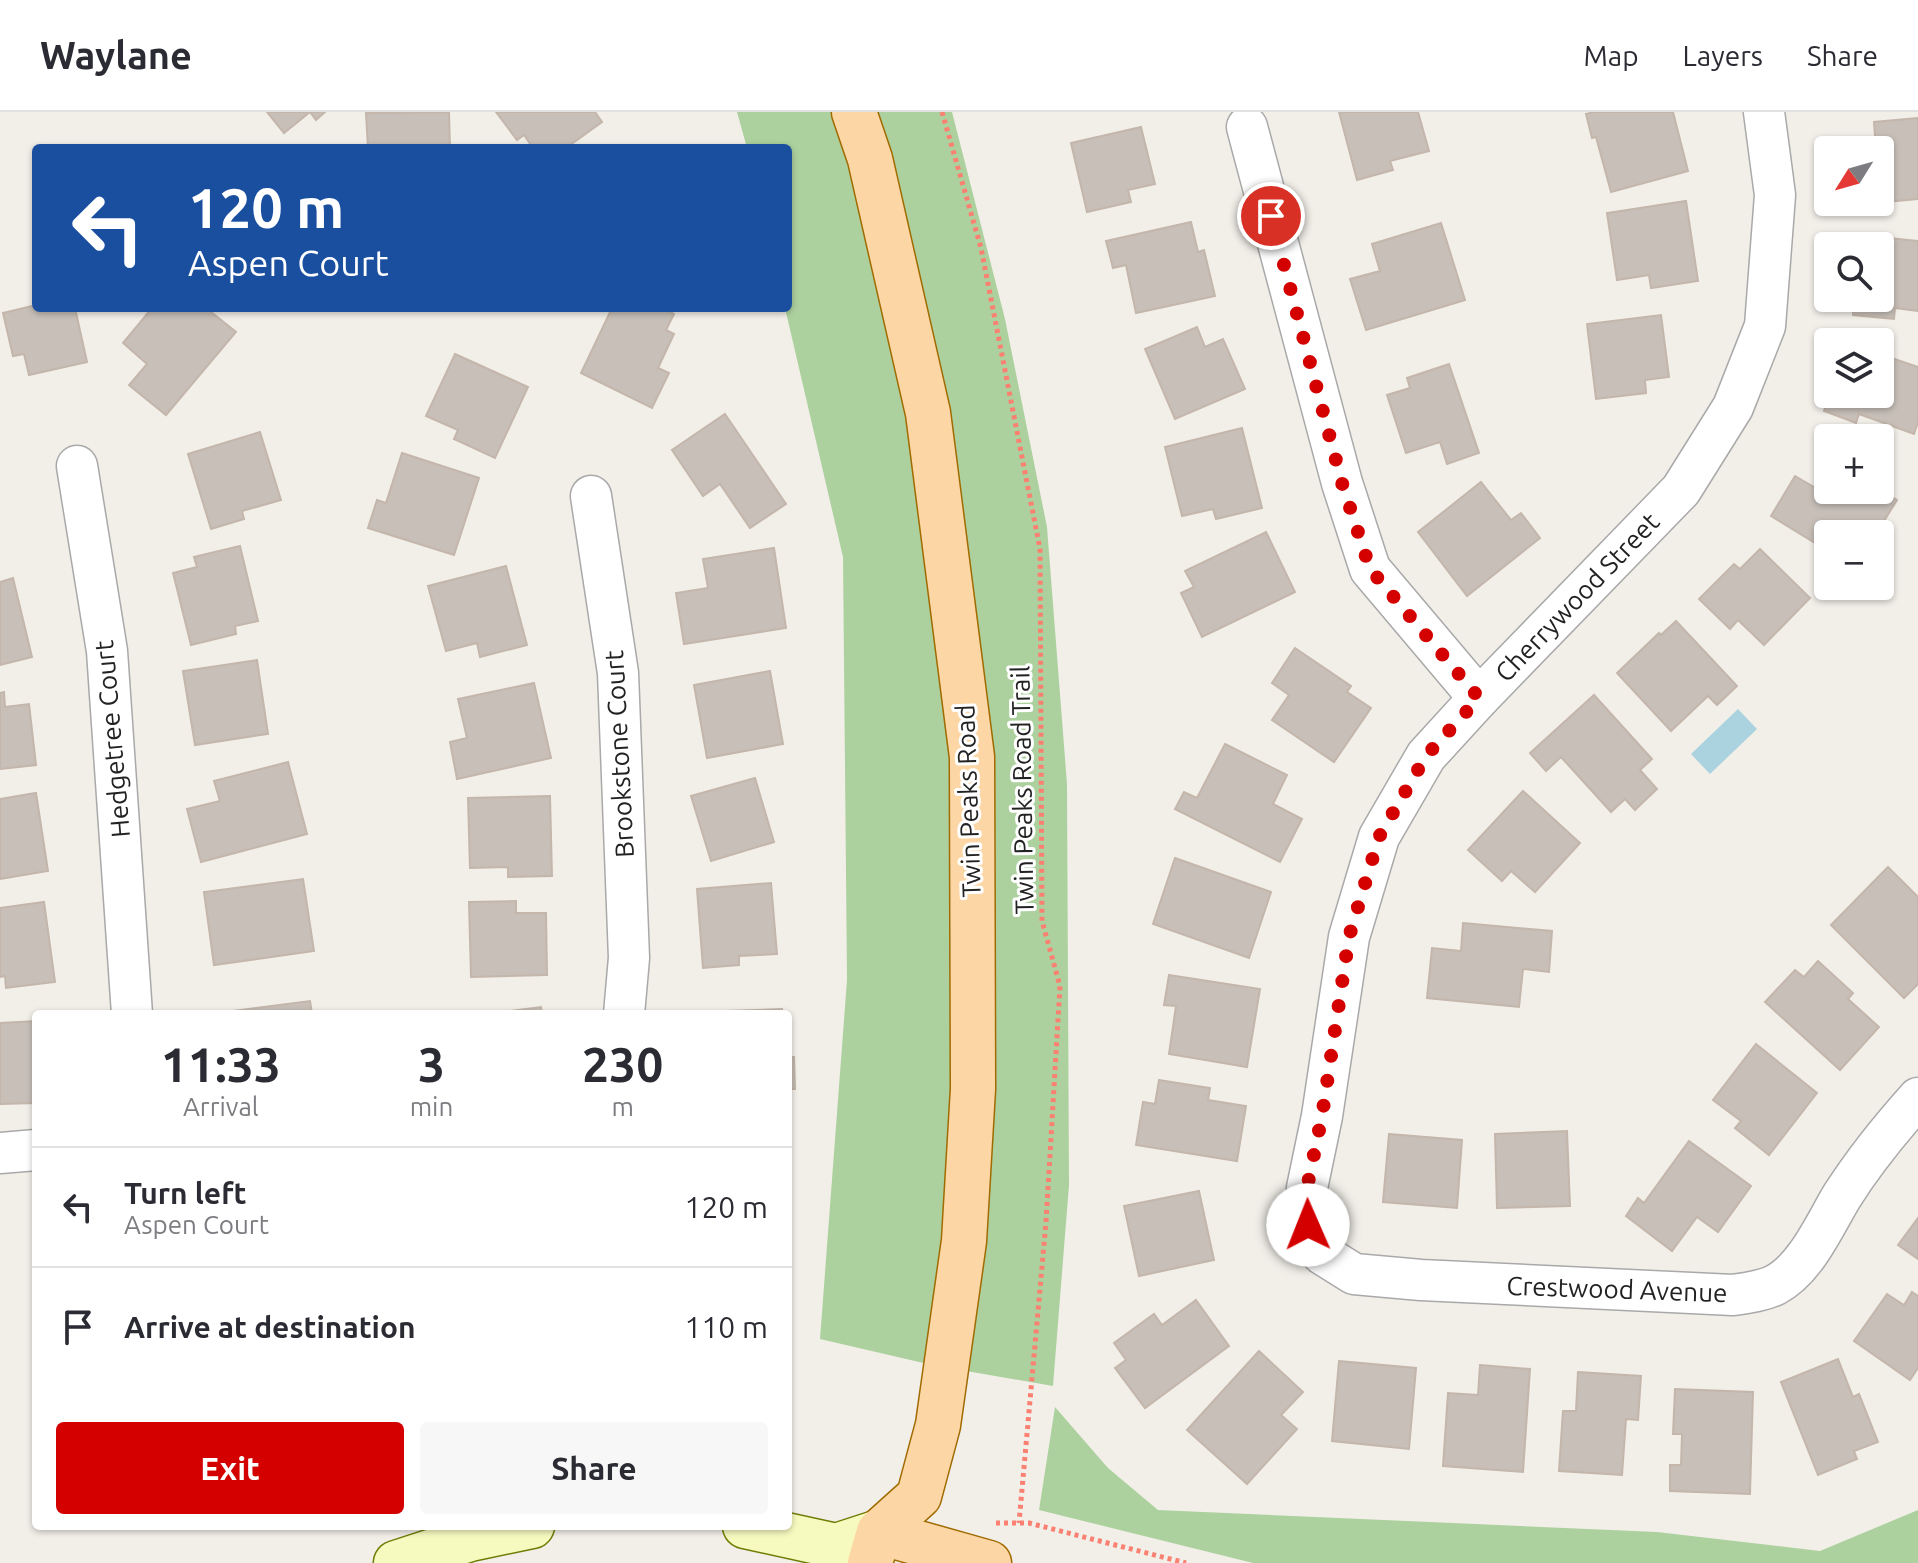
<!DOCTYPE html>
<html lang="en">
<head>
<meta charset="utf-8">
<style>
  body { margin:0; font-family:Ubuntu,sans-serif; background:#f7f7f7; color:#2b2b33; height:100vh; display:flex; flex-direction:column; font-size:30px; white-space:nowrap }
  * { box-sizing:border-box; margin:0 }
  p { font-size:26px; color:#7c7c81 }
  .icon { flex:none; width:44px; height:44px; fill:none; stroke:currentColor; stroke-width:2; stroke-linecap:round; stroke-linejoin:round }
  .map { position:relative; flex:1; overflow:hidden }
  .sheet { position:absolute; left:32px; top:898px; width:760px; height:520px; display:flex; flex-direction:column; background:#fff; border-radius:8px; box-shadow:0 2px 6px #0004 }
  .sheet>* { flex:none }
  .banner { position:absolute; left:32px; top:32px; width:760px; height:168px; border-radius:8px; box-shadow:0 2px 6px #0004; background:#1a4fa0; color:#fff; overflow:hidden }
  .needle { width:52px; rotate:233deg }
  .controls { position:absolute; left:1814px; top:24px; display:grid; gap:16px }
  .controls a { display:grid; place-items:center; width:80px; height:80px; border-radius:8px; background:#fff; box-shadow:0 2px 6px #0004; font-size:40px }
  .pin { position:absolute; display:grid; place-items:center; width:68px; height:68px; color:#fff; margin:-34px; border:4px solid #fff; border-radius:50%; box-shadow:0 2px 8px #0007 }
  .me { position:absolute; width:88px; margin:-44px; rotate:359deg; stroke-linejoin:round; filter:drop-shadow(0 0 6px #0008) }
  .turn { display:flex; align-items:center; gap:28px; height:168px; padding:0 24px; font-size:36px }
  .turn .icon { width:104px; height:104px; stroke-width:2.5 }
  .turn b { display:block; font-size:56px; line-height:68px }
  .eta { display:flex; justify-content:space-evenly; align-items:center; height:136px; text-align:center }
  .eta b { font-size:48px; font-weight:700; line-height:56px }
  .action { display:flex; gap:16px; margin-top:auto; padding:16px 24px }
  .action a { flex:1; height:92px; border-radius:8px; background:#d40000; color:#fff; font-size:32px; font-weight:700; line-height:92px; text-align:center }
  .action a+a { background:#f7f7f7; color:#2b2b33 }
  ul { padding:0; list-style:none }
  li { display:flex; align-items:center; gap:24px; height:120px; padding:0 24px; border-top:2px solid #e1e1e2 }
  li div { flex:1 }
  li b { display:block; font-size:30px }
  li em { font-style:normal }
  header { display:flex; align-items:center; gap:48px; box-sizing:border-box; height:112px; padding:0 40px; background:#fff; border-bottom:2px solid #e1e1e2 }
  header strong { font-size:38px }
  nav { display:flex; gap:44px; margin-inline-start:auto; font-size:28px }
  .map>svg:first-child { display:block }
  .forest { fill:#add19e }
  .water { fill:#aad3df }
  .building { fill:#c7bfb8; stroke:#c4b6ab; stroke-width:2 }
  .lines { fill:none; stroke-linecap:round; stroke-linejoin:round }
  .street-casing { stroke:#a9a9a9; stroke-width:43 }
  .secondary-casing { stroke:#707d05; stroke-width:47 }
  .primary-casing { stroke:#a06b00; stroke-width:47 }
  .path { stroke:#fa8072; stroke-width:5; stroke-dasharray:4 4; stroke-linecap:butt }
  .street { stroke:#fff; stroke-width:40 }
  .secondary { stroke:#f7fabf; stroke-width:44 }
  .primary { stroke:#fcd6a4; stroke-width:44 }
  .route { stroke:#d40000; stroke-width:14; stroke-dasharray:0 25.2 }
  .labels { text-anchor:middle; dominant-baseline:central; stroke-width:6; stroke-linejoin:round; paint-order:stroke }
  .street-label { font-size:26px; fill:#222; stroke:#fff }
</style>
</head>
<body>
<header>
<strong>Waylane</strong>
<nav><a>Map</a><a>Layers</a><a>Share</a></nav>
</header>
<div class="map">
<svg width="1918" height="1451" viewBox="0 0 1918 1451">
  <rect width="100%" height="100%" fill="#f2efe9"/>
  <g class="forest">
    <polygon points="737,0 952,0 1005,207 1047,415 1067,672 1069,1073 1053,1274 932,1253 820,1227 847,868 843,445 785,196 788,196 788,36 747,36"/>
    <polygon points="1055,1295 1108,1356 1158,1398 1657,1420 1820,1439 1918,1398 1918,1451 1253,1451 1039,1398"/>
  </g>
  <polygon class="water" points="1738,597 1757,617 1710,662 1691,642"/>
  <g class="building">
    <polygon points="267,0 325,0 316,8 310,0 284,21"/>
    <polygon points="449,0 450,36 368,36 366,1"/>
    <polygon points="496,0 595,0 602,10 566,36 533,36 524,23 517,28"/>
    <polygon points="1339,0 1418,0 1429,39 1390,49 1393,58 1357,68"/>
    <polygon points="1594,0 1673,0 1688,59 1611,80 1596,25 1592,26 1586,2"/>
    <polygon points="1918,6 1918,87 1854,93 1853,90 1880,90 1880,38 1876,38 1874,10"/>
    <polygon points="1141,15 1155,72 1128,78 1131,90 1087,100 1071,31"/>
    <polygon points="1686,89 1698,169 1651,176 1649,163 1617,168 1607,101"/>
    <polygon points="1191,110 1198,140 1204,138 1215,184 1136,201 1126,153 1113,156 1106,129"/>
    <polygon points="1441,111 1465,188 1366,218 1350,167 1380,159 1372,132"/>
    <polygon points="1860,123 1918,129 1918,199 1895,196 1894,207 1853,203 1854,186 1880,186 1880,134 1859,134"/>
    <polygon points="36,193 36,196 75,196 87,250 29,263 24,242 13,244 3,201"/>
    <polygon points="152,196 206,196 236,220 166,303 129,273 147,252 123,231"/>
    <polygon points="612,196 662,196 674,202 666,218 674,222 658,256 669,261 652,296 581,261"/>
    <polygon points="1661,203 1669,265 1645,268 1646,281 1596,287 1587,212"/>
    <polygon points="1197,215 1205,235 1223,227 1245,277 1175,307 1145,237"/>
    <polygon points="455,242 528,275 495,346 454,327 458,318 426,304"/>
    <polygon points="1880,242 1918,255 1918,310 1914,322 1859,302 1856,311 1824,299 1830,282 1880,282"/>
    <polygon points="1449,252 1479,341 1447,352 1440,330 1406,341 1387,283 1410,276 1407,266"/>
    <polygon points="725,302 786,392 750,416 720,372 703,384 672,338"/>
    <polygon points="1242,316 1262,396 1216,407 1213,397 1182,404 1165,335"/>
    <polygon points="260,320 281,388 242,399 244,407 211,417 188,342"/>
    <polygon points="402,341 479,366 454,443 368,416 377,388 386,391"/>
    <polygon points="1795,364 1821,379 1828,367 1828,378 1880,377 1897,388 1876,422 1828,422 1828,439 1771,404"/>
    <polygon points="1481,370 1511,408 1521,401 1540,426 1467,484 1418,420"/>
    <polygon points="1266,420 1295,480 1202,525 1181,481 1194,475 1185,459"/>
    <polygon points="240,434 258,509 235,514 236,522 191,533 173,461 197,455 194,445"/>
    <polygon points="774,436 786,516 684,532 676,481 708,476 703,447"/>
    <polygon points="1760,437 1810,486 1764,533 1738,508 1730,517 1699,487 1734,452 1740,457"/>
    <polygon points="506,454 527,533 480,545 477,531 446,539 428,474"/>
    <polygon points="13,466 32,545 0,553 0,470"/>
    <polygon points="1676,509 1737,574 1717,593 1708,584 1671,619 1617,561 1659,521 1661,523"/>
    <polygon points="1295,536 1351,574 1347,580 1371,596 1334,650 1272,608 1289,583 1272,571"/>
    <polygon points="257,548 268,622 195,633 183,559"/>
    <polygon points="770,559 783,632 707,646 694,573"/>
    <polygon points="534,571 551,646 457,667 450,630 467,626 458,587"/>
    <polygon points="4,580 5,595 29,592 36,653 0,657 0,581"/>
    <polygon points="1594,583 1652,647 1640,658 1657,677 1635,698 1625,687 1611,700 1561,645 1546,659 1530,641"/>
    <polygon points="1225,632 1287,663 1273,692 1302,707 1280,750 1175,697 1184,680 1197,686"/>
    <polygon points="288,650 307,722 201,750 187,697 220,689 214,669"/>
    <polygon points="755,666 774,730 711,749 691,684"/>
    <polygon points="1523,679 1580,731 1535,780 1511,759 1502,769 1468,738"/>
    <polygon points="36,681 48,759 0,767 0,687"/>
    <polygon points="550,684 552,764 508,765 508,755 470,756 468,686"/>
    <polygon points="1175,746 1271,780 1249,846 1153,812"/>
    <polygon points="1888,755 1918,785 1918,872 1904,886 1831,813"/>
    <polygon points="303,767 314,839 214,853 204,780"/>
    <polygon points="771,771 777,842 739,844 739,853 703,856 697,777"/>
    <polygon points="516,789 516,801 546,801 547,863 471,865 469,790"/>
    <polygon points="44,790 55,870 6,876 5,864 0,865 0,796"/>
    <polygon points="1463,811 1552,819 1549,860 1523,857 1519,895 1427,886 1432,836 1461,839"/>
    <polygon points="1818,849 1853,881 1848,887 1879,915 1840,958 1765,890 1795,858 1804,865"/>
    <polygon points="1169,863 1260,877 1247,955 1169,942 1176,894 1164,893"/>
    <polygon points="310,889 312,902 210,902"/>
    <polygon points="541,895 542,902 486,902"/>
    <polygon points="782,897 782,902 698,902 698,900"/>
    <polygon points="36,909 36,991 0,992 0,911"/>
    <polygon points="1756,932 1817,981 1769,1043 1735,1016 1741,1009 1713,988"/>
    <polygon points="788,945 794,945 795,977 788,977"/>
    <polygon points="1159,968 1210,976 1208,988 1246,994 1237,1049 1136,1033 1143,990 1155,992"/>
    <polygon points="1567,1019 1570,1094 1497,1096 1495,1022"/>
    <polygon points="1389,1022 1462,1028 1457,1096 1383,1090"/>
    <polygon points="1689,1029 1751,1074 1718,1120 1697,1105 1672,1139 1626,1104 1638,1086 1644,1091"/>
    <polygon points="1199,1079 1214,1148 1139,1164 1124,1094"/>
    <polygon points="1918,1106 1918,1147 1898,1133"/>
    <polygon points="1912,1180 1918,1184 1918,1256 1910,1268 1854,1229 1887,1182 1904,1193"/>
    <polygon points="1196,1188 1229,1234 1145,1296 1115,1256 1126,1248 1114,1231 1154,1202 1162,1213"/>
    <polygon points="1259,1239 1303,1280 1281,1303 1297,1317 1247,1372 1187,1318"/>
    <polygon points="1838,1247 1853,1285 1859,1282 1878,1330 1854,1339 1857,1347 1818,1363 1781,1270"/>
    <polygon points="1339,1249 1416,1256 1409,1337 1332,1329"/>
    <polygon points="1480,1253 1530,1257 1523,1360 1443,1354 1448,1281 1478,1283"/>
    <polygon points="1578,1260 1641,1264 1638,1308 1626,1307 1622,1363 1559,1359 1563,1299 1576,1299"/>
    <polygon points="1675,1277 1753,1280 1750,1382 1670,1379 1670,1353 1681,1353 1682,1322 1673,1322"/>
  </g>
  <g class="lines">
    <defs>
      <g id="street">
        <path d="M1764 0 1775 83 1765 214 1733 295 1681 378 1479 586 1426 644 1379 725 1349 825 1322 1004 1307 1076 1308 1113 1322 1142 1354 1162 1421 1168 1733 1183C1747 1181 1763 1179 1775 1173 1806 1157 1825 1112 1842 1084 1863 1051 1892 1015 1918 986"/>
        <polyline points="1247,15 1342,371 1370,457 1479,586"/>
        <polyline points="77,354 107,539 132,902"/>
        <polyline points="591,384 618,561 629,846 624,902"/>
        <polyline points="0,1041 36,1038"/>
      </g>
      <g id="secondary">
        <polyline points="745,1414 836,1434 879,1420"/>
        <polyline points="396,1451 470,1427 532,1414"/>
      </g>
      <g id="primary">
        <polyline points="854,0 870,47 928,301 972,645 973,977 964,1129 938,1313 919,1384 879,1420 870,1451"/>
        <polyline points="879,1420 989,1451"/>
      </g>
    </defs>
    <use href="#street" class="street-casing"/>
    <use href="#secondary" class="secondary-casing"/>
    <use href="#primary" class="primary-casing"/>
    <g class="path">
      <polyline points="942,0 981,136 1040,437 1042,809 1060,874 1046,1110 1019,1411"/>
      <polyline points="996,1411 1029,1411 1186,1451"/>
    </g>
    <use href="#street" class="street"/>
    <use href="#secondary" class="secondary"/>
    <use href="#primary" class="primary"/>
  </g>
  <g class="lines">
    <polyline class="route" points="1271,104 1342,371 1370,457 1479,586 1426,644 1379,725 1349,825 1322,1004 1307,1076 1308,1113"/>
  </g>
  <g class="labels">
    <g class="street-label">
      <text transform="translate(1577 485) rotate(-46)">Cherrywood Street</text>
      <text transform="translate(112 627) rotate(-95)">Hedgetree Court</text>
      <text transform="translate(619 642) rotate(-93)">Brookstone Court</text>
      <text transform="translate(1022 678) rotate(-91)">Twin Peaks Road Trail</text>
      <text transform="translate(968 689) rotate(-92)">Twin Peaks Road</text>
      <text transform="translate(1617 1177) rotate(2)">Crestwood Avenue</text>
    </g>
  </g>
</svg>
<div class="controls">
<a><svg class="needle" viewBox="-14 -14 28 28"><path d="M0-13l5 13h-10z" fill="#e53935"/><path d="M0 13l5-13h-10z" fill="#7c7c81"/></svg></a>
<a><svg class="icon" aria-label="search" viewBox="0 0 24 24"><circle cx="10" cy="10" r="6"/><path d="M15 15l6 6"/></svg></a>
<a><svg class="icon" aria-label="layers" viewBox="0 0 24 24"><path d="M12 4l9 5-9 5-9-5zM3 14l9 5 9-5"/></svg></a>
<a>+</a>
<a>−</a>
</div>
<div class="pin" style="left:1271px;top:104px;background:#d93025"><svg class="icon" aria-label="arrive" viewBox="0 0 24 24"><path d="M6 21V4h12l-3 4 3 4H6"/></svg></div>
<svg class="me" style="left:1308px;top:1113px" viewBox="-20 -20 40 40"><circle r="19" fill="#fff"/><path d="M0-13L10 11 0 6-10 11z" fill="#d40000"/></svg>
<div class="banner">
<div class="turn"><svg class="icon" aria-label="left" viewBox="0 0 24 24"><path d="M17 20v-9H6M10 6l-5 5 5 5"/></svg><div><b>120 m</b>Aspen Court</div></div>
</div>
<section class="sheet">
<div class="eta">
<div><b>11:33</b><p>Arrival</p></div>
<div><b>3</b><p>min</p></div>
<div><b>230</b><p>m</p></div>
</div>
<ul>
<li><svg class="icon" aria-label="left" viewBox="0 0 24 24"><path d="M17 20v-9H6M10 6l-5 5 5 5"/></svg><div><b>Turn left</b><p>Aspen Court</p></div><em>120 m</em></li>
<li><svg class="icon" aria-label="arrive" viewBox="0 0 24 24"><path d="M6 21V4h12l-3 4 3 4H6"/></svg><div><b>Arrive at destination</b></div><em>110 m</em></li>
</ul>
<div class="action"><a>Exit</a><a>Share</a></div>
</section>
</div>
</body>
</html>
